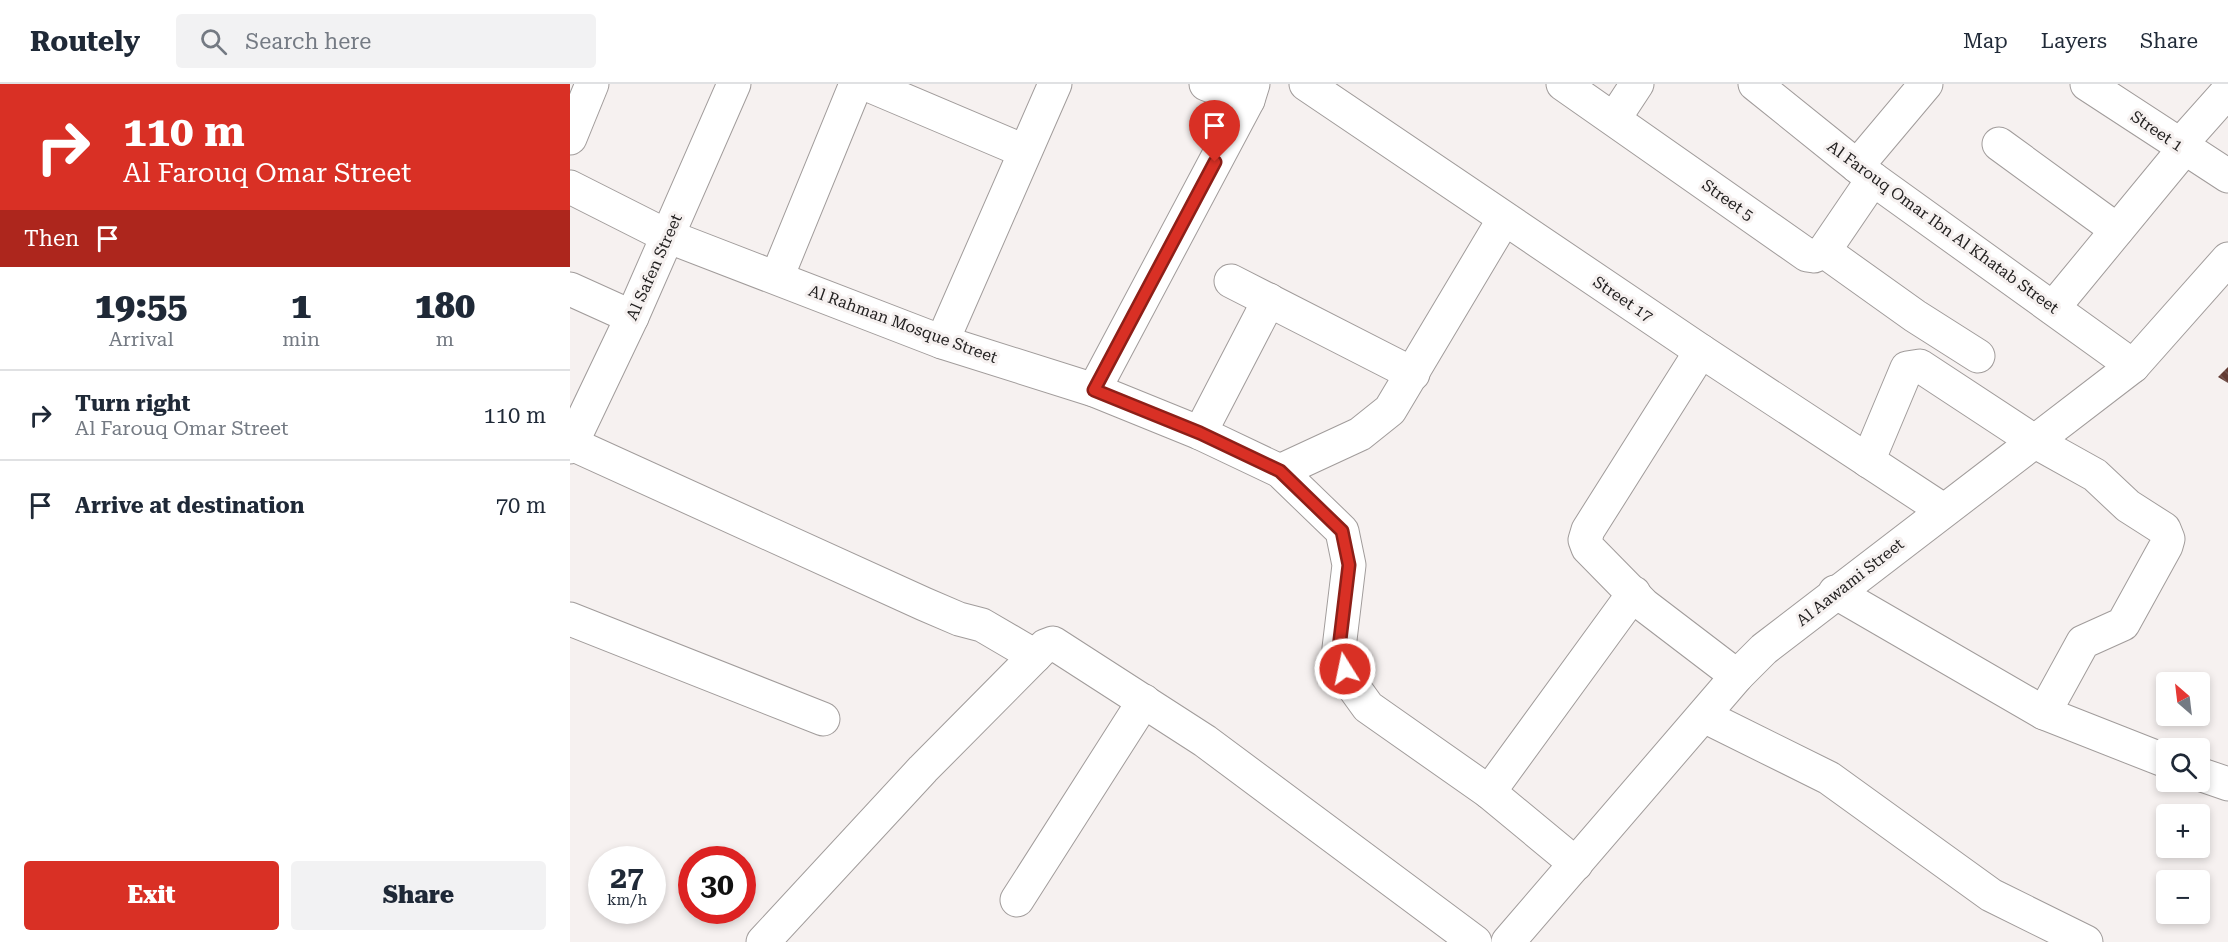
<!DOCTYPE html>
<html lang="en">
<head>
<meta charset="utf-8">
<style>
  body { margin:0; font-family:"Roboto Serif",serif; background:#f2f2f3; color:#1f2937; height:100vh; display:flex; flex-direction:column; font-size:22px; white-space:nowrap }
  * { box-sizing:border-box; margin:0 }
  p { font-size:20px; color:#747a83 }
  .icon { flex:none; width:33px; height:33px; fill:none; stroke:currentColor; stroke-width:2; stroke-linecap:round; stroke-linejoin:round }
  .map { position:relative; flex:1; overflow:hidden }
  .details { display:flex; flex-direction:column; background:#fff; width:570px }
  .details>* { flex:none }
  .top-card { background:#d93025; color:#fff; overflow:hidden }
  .needle { width:39px; rotate:332deg }
  .fabs { position:absolute; left:1586px; top:588px; display:grid; gap:12px }
  .fabs a { display:grid; place-items:center; width:54px; height:54px; border-radius:6px; background:#fff; box-shadow:0 3px 9px #0003; font-size:30px }
  .speed { position:absolute; left:18px; top:762px; display:flex; gap:12px; font-size:30px; font-weight:700; text-align:center }
  .speed>* { display:grid; place-content:center; width:78px; height:78px; border-radius:50%; background:#fff; box-shadow:0 3px 9px #0003; line-height:1 }
  .speed small { font-size:15px; font-weight:400 }
  .speed .limit { border:9px solid #d22; background:#fff; color:#111 }
  .pin { position:absolute; display:grid; place-items:center; width:51px; height:51px; color:#fff; margin:-62px -26px; border-radius:50% 50% 50% 0; rotate:-45deg; box-shadow:0 0 6px #0007 }
  .pin .icon { rotate:45deg }
  .me { position:absolute; width:66px; margin:-33px; rotate:350deg; stroke-linejoin:round; filter:drop-shadow(0 0 4px #0008) }
  .turn { display:flex; align-items:center; gap:21px; height:126px; padding:0 24px; font-size:27px }
  .turn .icon { width:78px; height:78px; stroke-width:2.5 }
  .turn b { display:block; font-size:42px; line-height:51px }
  .then { display:flex; align-items:center; height:57px; padding:0 24px; background:#0003; gap:12px; font-size:22px }
  .eta { display:flex; justify-content:space-evenly; align-items:center; height:102px; text-align:center }
  .eta b { font-size:36px; font-weight:800; line-height:42px }
  .primary-button { display:flex; gap:12px; margin-top:auto; padding:12px 24px }
  .primary-button a { flex:1; height:69px; border-radius:6px; background:#d93025; color:#fff; font-size:24px; font-weight:800; line-height:69px; text-align:center }
  .primary-button a+a { background:#f2f2f3; color:#1f2937 }
  ul { padding:0; list-style:none }
  li { display:flex; align-items:center; gap:18px; height:90px; padding:0 24px; border-top:2px solid #e0e1e3 }
  li div { flex:1 }
  li b { display:block; font-size:22px }
  li em { font-style:normal }
  header { display:flex; align-items:center; gap:36px; box-sizing:border-box; height:84px; padding:0 30px; background:#fff; border-bottom:2px solid #e0e1e3 }
  header strong { font-size:28px }
  nav { display:flex; gap:33px; margin-inline-start:auto; font-size:21px }
  .search { width:420px; height:54px; background:#f2f2f3; display:flex; align-items:center; gap:15px; box-sizing:border-box; padding:0 21px; border-radius:6px; color:#747a83; font-size:22px }
  main { display:flex; flex:1; min-height:0 }
  .map>svg:first-child { display:block }
  .building { fill:url(#building-back-hatch) }
  .lines { fill:none; stroke-linecap:round; stroke-linejoin:round }
  .minor-casing { stroke:#a19c9b; stroke-width:35 }
  .minor { stroke:#fff; stroke-width:33 }
  .route-casing { stroke:#8d1f18; stroke-width:15 }
  .route { stroke:#d93025; stroke-width:10 }
  .labels { text-anchor:middle; dominant-baseline:central; stroke-width:6; stroke-linejoin:round; paint-order:stroke }
  .street-label { font-size:16px; fill:#242222; stroke:#f6f1f0 }
</style>
</head>
<body>
<header>
<strong>Routely</strong>
<div class="search"><svg class="icon" aria-label="search" viewBox="0 0 24 24"><circle cx="10" cy="10" r="6"/><path d="M15 15l6 6"/></svg>Search here</div>
<nav><a>Map</a><a>Layers</a><a>Share</a></nav>
</header>
<main>
<section class="details">
<div class="top-card">
<div class="turn"><svg class="icon" aria-label="right" viewBox="0 0 24 24"><path d="M7 20v-9h11M14 6l5 5-5 5"/></svg><div><b>110 m</b>Al Farouq Omar Street</div></div>
<div class="then">Then<svg class="icon" aria-label="arrive" viewBox="0 0 24 24"><path d="M6 21V4h12l-3 4 3 4H6"/></svg></div>
</div>
<div class="eta">
<div><b>19:55</b><p>Arrival</p></div>
<div><b>1</b><p>min</p></div>
<div><b>180</b><p>m</p></div>
</div>
<ul>
<li><svg class="icon" aria-label="right" viewBox="0 0 24 24"><path d="M7 20v-9h11M14 6l5 5-5 5"/></svg><div><b>Turn right</b><p>Al Farouq Omar Street</p></div><em>110 m</em></li>
<li><svg class="icon" aria-label="arrive" viewBox="0 0 24 24"><path d="M6 21V4h12l-3 4 3 4H6"/></svg><div><b>Arrive at destination</b></div><em>70 m</em></li>
</ul>
<div class="primary-button"><a>Exit</a><a>Share</a></div>
</section>
<div class="map">
<svg width="1658" height="858" viewBox="0 0 1658 858">
  <defs>
    <pattern id="building-back-hatch" width="6" height="6" patternUnits="userSpaceOnUse" patternTransform="scale(1.5)"><rect width="6" height="6" fill="#633b33"/><path d="M-1 5l2 2M0 0l6 6M5-1l2 2" fill="none" stroke="#75554f"/></pattern>
  </defs>
  <rect width="100%" height="100%" fill="#f6f1f0"/>
  <polygon class="building" points="1658,283 1658,299 1648,293"/>
  <g class="lines">
    <defs>
      <g id="minor">
        <polyline points="296,0 454,67"/>
        <polyline points="636,0 678,16"/>
        <polyline points="736,0 1131,267 1373,426"/>
        <polyline points="993,0 1237,171 1244,172 1254,167 1303,95"/>
        <polyline points="1185,0 1303,95 1563,282"/>
        <polyline points="1517,0 1658,92"/>
        <polyline points="1044,35 1067,0"/>
        <polyline points="0,54 22,0"/>
        <polyline points="1429,60 1547,146"/>
        <polyline points="1609,62 1658,7"/>
        <polyline points="1287,82 1356,0"/>
        <polyline points="0,103 97,152 372,258 524,306 630,349 710,387 772,447 779,481 769,564 785,605 798,623 919,708 1006,780"/>
        <polyline points="1254,167 1345,232 1408,272"/>
        <polyline points="207,193 286,0"/>
        <polyline points="661,197 843,290"/>
        <polyline points="0,205 62,233"/>
        <polyline points="1483,224 1614,65"/>
        <polyline points="372,258 485,0"/>
        <polyline points="1131,267 1018,446 1015,456 1018,464 1074,521 1167,592"/>
        <polyline points="524,306 678,16 683,0"/>
        <polyline points="630,349 699,216"/>
        <polyline points="2,360 354,520 389,535 412,541 465,572"/>
        <polyline points="0,363 62,233 164,0"/>
        <polyline points="1298,377 1337,284 1350,282 1464,357 1525,391 1558,422 1594,445 1598,455 1596,462 1553,540 1513,558 1474,629"/>
        <polyline points="710,387 790,350 820,326 934,135"/>
        <polyline points="1265,508 1474,629 1596,677"/>
        <polyline points="0,535 253,635"/>
        <polyline points="1134,632 1259,694 1421,811 1516,858"/>
        <polyline points="1629,690 1658,700"/>
        <polyline points="919,708 1064,509"/>
        <polyline points="447,816 574,617"/>
        <polyline points="193,858 353,685 475,562 483,559 635,657 905,858"/>
        <polyline points="938,858 1167,592 1194,565 1563,282 1658,175"/>
      </g>
    </defs>
    <use href="#minor" class="minor-casing"/>
    <use href="#minor" class="minor"/>
  </g>
  <g class="lines">
    <defs>
      <polyline id="route" points="645,78 524,306 630,349 710,387 772,447 779,481 769,564 775,585"/>
    </defs>
    <use href="#route" class="route-casing"/>
    <use href="#route" class="route"/>
  </g>
  <g class="labels">
    <g class="street-label">
      <text transform="translate(1587 47) rotate(34)">Street 1</text>
      <text transform="translate(1158 116) rotate(35)">Street 5</text>
      <text transform="translate(1373 143) rotate(36)">Al Farouq Omar Ibn Al Khatab Street</text>
      <text transform="translate(84 183) rotate(-66)">Al Safen Street</text>
      <text transform="translate(1053 215) rotate(34)">Street 17</text>
      <text transform="translate(333 240) rotate(20)">Al Rahman Mosque Street</text>
      <text transform="translate(1280 498) rotate(-38)">Al Aawami Street</text>
    </g>
  </g>
</svg>
<div class="fabs">
<a><svg class="needle" viewBox="-14 -14 28 28"><path d="M0-13l5 13h-10z" fill="#e53935"/><path d="M0 13l5-13h-10z" fill="#747a83"/></svg></a>
<a><svg class="icon" aria-label="search" viewBox="0 0 24 24"><circle cx="10" cy="10" r="6"/><path d="M15 15l6 6"/></svg></a>
<a>+</a>
<a>−</a>
</div>
<div class="speed"><div>27<small>km/h</small></div><div class="limit">30</div></div>
<div class="pin" style="left:645px;top:78px;background:#d93025"><svg class="icon" aria-label="arrive" viewBox="0 0 24 24"><path d="M6 21V4h12l-3 4 3 4H6"/></svg></div>
<svg class="me" style="left:775px;top:585px" viewBox="-20 -20 40 40"><circle r="17" fill="#d93025" stroke="#fff" stroke-width="3"/><path d="M0-11L8 9 0 5-8 9z" fill="#fff"/></svg>
</div>
</main>
</body>
</html>
